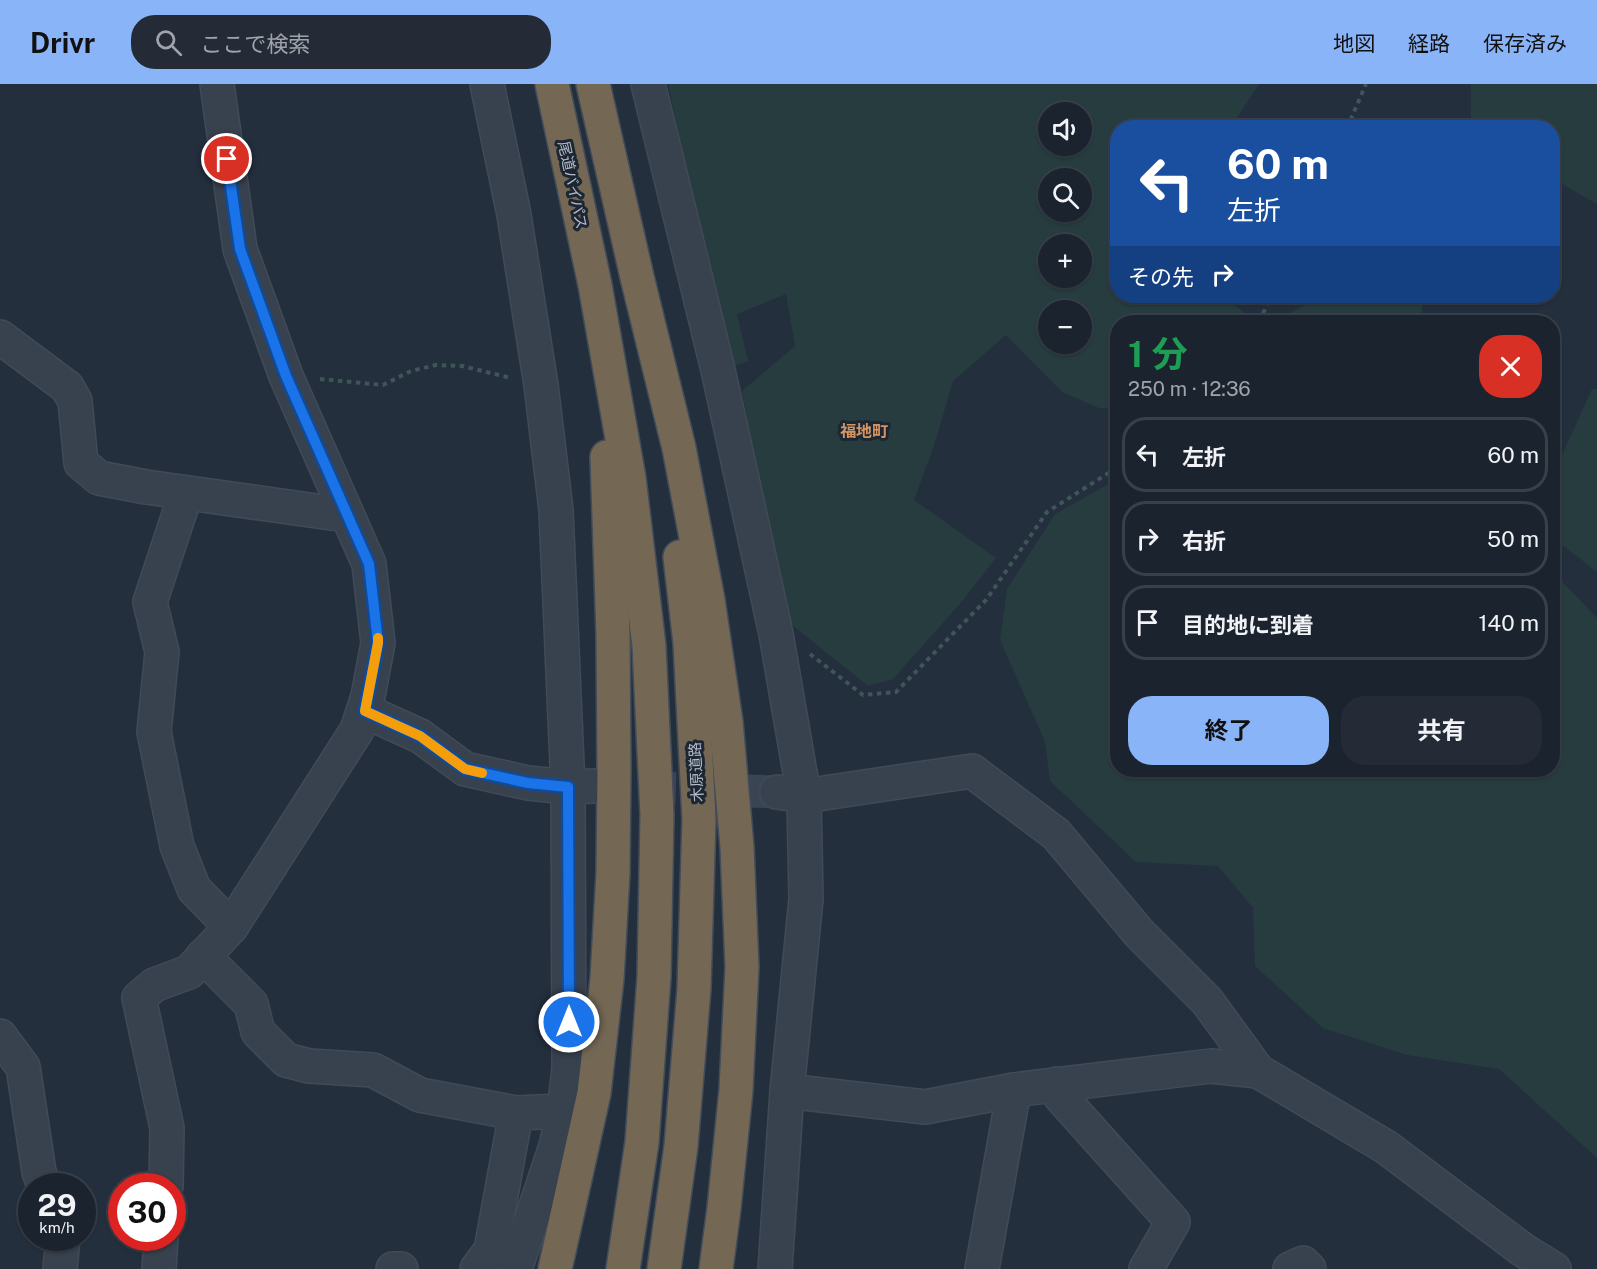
<!DOCTYPE html>
<html lang="ja">
<head>
<meta charset="utf-8">
<style>
  body { margin:0; font-family:"Public Sans","Noto Sans JP",sans-serif; background:#242b36; color:#f1f3f6; height:100vh; display:flex; flex-direction:column; font-size:22px; white-space:nowrap }
  * { box-sizing:border-box; margin:0 }
  p { font-size:20px; color:#a0a4aa }
  .icon { flex:none; width:33px; height:33px; fill:none; stroke:currentColor; stroke-width:2; stroke-linecap:round; stroke-linejoin:round }
  .map { position:relative; flex:1; overflow:hidden }
  .side { position:absolute; left:1110px; top:231px; width:450px; height:462px; display:flex; flex-direction:column; background:#1b232e; border-radius:24px; box-shadow:0 2px 4px #0004,0 0 0 2px #39404a }
  .side>* { flex:none }
  .hud { position:absolute; left:1110px; top:36px; width:450px; height:183px; border-radius:24px; box-shadow:0 2px 4px #0004,0 0 0 2px #39404a; background:#1a4fa0; color:#fff; overflow:hidden }
  .fabs { position:absolute; left:1038px; top:18px; display:grid; gap:12px }
  .fabs a { display:grid; place-items:center; width:54px; height:54px; border-radius:50%; background:#1b232e; box-shadow:0 2px 4px #0004,0 0 0 2px #39404a; font-size:30px }
  .speed { position:absolute; left:18px; top:1089px; display:flex; gap:12px; font-size:30px; font-weight:700; text-align:center }
  .speed>* { display:grid; place-content:center; width:78px; height:78px; border-radius:50%; background:#1b232e; box-shadow:0 2px 4px #0004,0 0 0 2px #39404a; line-height:1 }
  .speed small { font-size:15px; font-weight:400 }
  .speed .limit { border:9px solid #d22; background:#fff; color:#111 }
  .pin { position:absolute; display:grid; place-items:center; width:51px; height:51px; color:#fff; margin:-26px; border:3px solid #fff; border-radius:50%; box-shadow:0 2px 6px #0007 }
  .me { position:absolute; width:66px; margin:-33px; rotate:0deg; stroke-linejoin:round; filter:drop-shadow(0 0 4px #0008) }
  .turn { display:flex; align-items:center; gap:21px; height:126px; padding:0 18px; font-size:27px }
  .turn .icon { width:78px; height:78px; stroke-width:2.5 }
  .turn b { display:block; font-size:42px; line-height:51px }
  .then { display:flex; align-items:center; height:57px; padding:0 18px; background:#0003; gap:12px; font-size:22px }
  .round { display:grid; place-items:center; flex:none; width:63px; height:63px; border-radius:24px; background:#242b36 }
  .summary { display:flex; align-items:center; justify-content:space-between; height:102px; padding:0 18px }
  h1 { font-size:36px; font-weight:700; line-height:45px; color:#1e9e55 }
  .primary-button { display:flex; gap:12px; margin-top:auto; padding:12px 18px }
  .primary-button a { flex:1; height:69px; border-radius:24px; background:#8ab4f8; color:#111; font-size:24px; font-weight:700; line-height:69px; text-align:center }
  .primary-button a+a { background:#242b36; color:#f1f3f6 }
  ul { padding:0; list-style:none }
  li { display:flex; align-items:center; gap:18px; height:75px; margin:0 12px 9px; padding:0 6px; border:3px solid #39404a; border-radius:24px }
  li div { flex:1 }
  li b { display:block; font-size:22px }
  li em { font-style:normal }
  header { display:flex; align-items:center; gap:36px; box-sizing:border-box; height:84px; padding:0 30px; background:#8ab4f8; color:#111 }
  header strong { font-size:28px }
  nav { display:flex; gap:33px; margin-inline-start:auto; font-size:21px }
  .search { width:420px; height:54px; background:#242b36; display:flex; align-items:center; gap:15px; box-sizing:border-box; padding:0 21px; border-radius:24px; color:#a0a4aa; font-size:22px }
  .map>svg:first-child { display:block }
  .green { fill:#263c3f; fill-rule:evenodd }
  .lines { fill:none; stroke-linecap:round; stroke-linejoin:round }
  .minor-tunnel { stroke:#3a4453; stroke-width:33; stroke-dasharray:33 16; stroke-linecap:butt }
  .minor-casing { stroke:#414a57; stroke-width:36 }
  .highway-casing { stroke:#434c59; stroke-width:36 }
  .path { stroke:#3f5557; stroke-width:4; stroke-dasharray:4.5 4.5; stroke-linecap:butt }
  .minor { stroke:#38414e; stroke-width:33 }
  .highway { stroke:#746855; stroke-width:33 }
  .route-casing { stroke:#114b97; stroke-width:15 }
  .route { stroke:#1a73e8; stroke-width:10 }
  .slow { stroke:#f59e0b; stroke-width:10 }
  .labels { text-anchor:middle; dominant-baseline:central; stroke-width:6; stroke-linejoin:round; paint-order:stroke }
  .street-label { font-size:15px; fill:#b4bcc9; stroke:#1d2633 }
  .neighbourhood-label { font-size:16px; font-weight:bold; fill:#d59563; stroke:#1d2633 }
</style>
</head>
<body>
<header>
<strong>Drivr</strong>
<div class="search"><svg class="icon" aria-label="search" viewBox="0 0 24 24"><circle cx="10" cy="10" r="6"/><path d="M15 15l6 6"/></svg>ここで検索</div>
<nav><a>地図</a><a>経路</a><a>保存済み</a></nav>
</header>
<div class="map">
<svg width="1597" height="1185" viewBox="0 0 1597 1185">
  <rect width="100%" height="100%" fill="#242f3e"/>
  <g class="green">
    <path d="M668 0H1259L1231 43 1118 44V212H1222L1246 230 1240 238H1118L1117 324H1099L1062 308 1006 251 953 297 934 362 914 416 996 474 959 521 893 595 868 602 783 534 742 307 795 262 786 210 737 230 748 277 728 284ZM1048 28H1082V62H1048ZM1048 94H1082V128H1048ZM1048 160H1082V194H1048ZM1048 226H1082V260H1048Z"/>
    <polygon points="1471,0 1597,0 1597,120 1553,95 1552,44 1483,43 1471,34"/>
    <polygon points="1322,212 1423,212 1421,238 1288,238 1290,229"/>
    <polygon points="1592,305 1597,305 1597,488 1552,453 1552,408 1554,389"/>
    <polygon points="1117,398 1118,686 1552,686 1553,488 1597,534 1597,1074 1499,985 1407,971 1323,944 1255,882 1253,824 1218,782 1136,778 1050,697 1045,658 1000,556 1007,505 1055,430 1109,400"/>
  </g>
  <g class="lines">
    <polyline class="minor-tunnel" points="594,702 777,708"/>
    <defs>
      <g id="minor">
        <polyline points="487,0 514,131 541,301 556,426 568,703 569,985 564,1027 556,1062 515,1185"/>
        <polyline points="648,0 718,286 776,550 804,712 806,815 787,1007 775,1185"/>
        <polyline points="0,253 67,303 75,317 81,379 99,394 146,403 331,429 346,430"/>
        <polyline points="186,409 150,518 162,568 154,648 177,762 194,805 231,843"/>
        <polyline points="365,627 420,652 465,685 528,699 568,703 594,702"/>
        <polyline points="777,708 804,712 972,687 1056,750 1139,849 1207,917 1258,987 1386,1063 1523,1166 1554,1185"/>
        <polyline points="203,872 251,920 258,948 286,976 309,982 373,986 420,1011 516,1029"/>
        <polyline points="0,952 23,983 39,1088 44,1102"/>
        <polyline points="1057,1000 1060,1012 1173,1138 1146,1185"/>
        <polyline points="787,1007 925,1023 1014,1006 1211,982 1258,987"/>
        <polyline points="166,1102 167,1044 139,914 154,901 189,888 231,843 357,646 368,612 378,559 369,480 286,292 240,165 217,0"/>
        <polyline points="60,1185 63,1154"/>
        <polyline points="159,1185 161,1154"/>
        <polyline points="393,1185 401,1185"/>
        <polyline points="477,1185 491,1166 516,1029 564,1027"/>
        <polyline points="982,1185 1014,1006"/>
        <polyline points="1290,1185 1303,1179 1309,1185"/>
      </g>
      <g id="highway">
        <polyline points="552,0 595,201 629,394 649,562 657,731 654,893 642,1058 623,1185"/>
        <polyline points="593,0 637,193 679,364 708,516 726,638 737,763 742,883 736,1006 724,1124 716,1185"/>
        <polyline points="555,1185 594,1009 607,895 613,789 614,685 613,551 607,373"/>
        <polyline points="664,1185 681,1062 694,905 699,735 690,559 680,473"/>
      </g>
    </defs>
    <use href="#minor" class="minor-casing"/>
    <use href="#highway" class="highway-casing"/>
    <g class="path">
      <polyline points="1347,44 1366,0"/>
      <polyline points="1260,238 1270,212"/>
      <polyline points="320,295 383,301 411,287 436,281 462,282 511,294"/>
      <polyline points="810,570 863,611 896,608 986,516 1047,428 1118,383"/>
    </g>
    <use href="#minor" class="minor"/>
    <use href="#highway" class="highway"/>
  </g>
  <g class="lines">
    <defs>
      <polyline id="route" points="227,75 240,165 286,292 369,480 378,559 365,627 420,652 465,685 528,699 568,703 569,938"/>
    </defs>
    <use href="#route" class="route-casing"/>
    <use href="#route" class="route"/>
    <polyline class="slow" points="378,554 378,559 365,627 420,652 465,685 482,689"/>
  </g>
  <g class="labels">
    <g class="street-label">
      <text transform="translate(573 101) rotate(78)">尾道バイパス</text>
      <text transform="translate(696 688) rotate(-93)">木原道路</text>
    </g>
    <g class="neighbourhood-label">
      <text x="864" y="347">福地町</text>
    </g>
  </g>
</svg>
<div class="fabs">
<a><svg class="icon" aria-label="sound" viewBox="0 0 24 24"><path d="M4 9h4l5-4v14l-5-4H4zM17 9q2 3 0 6"/></svg></a>
<a><svg class="icon" aria-label="search" viewBox="0 0 24 24"><circle cx="10" cy="10" r="6"/><path d="M15 15l6 6"/></svg></a>
<a>+</a>
<a>−</a>
</div>
<div class="speed"><div>29<small>km/h</small></div><div class="limit">30</div></div>
<div class="pin" style="left:227px;top:75px;background:#d93025"><svg class="icon" aria-label="arrive" viewBox="0 0 24 24"><path d="M6 21V4h12l-3 4 3 4H6"/></svg></div>
<svg class="me" style="left:569px;top:938px" viewBox="-20 -20 40 40"><circle r="17" fill="#1a73e8" stroke="#fff" stroke-width="3"/><path d="M0-11L8 9 0 5-8 9z" fill="#fff"/></svg>
<div class="hud">
<div class="turn"><svg class="icon" aria-label="left" viewBox="0 0 24 24"><path d="M17 20v-9H6M10 6l-5 5 5 5"/></svg><div><b>60 m</b>左折</div></div>
<div class="then">その先<svg class="icon" aria-label="right" viewBox="0 0 24 24"><path d="M7 20v-9h11M14 6l5 5-5 5"/></svg></div>
</div>
<section class="side">
<div class="summary"><div><h1>1 分</h1><p>250 m · 12:36</p></div><a class="round" style="background:#d93025;color:#fff"><svg class="icon" aria-label="close" viewBox="0 0 24 24"><path d="M6 6l12 12M18 6L6 18"/></svg></a></div>
<ul>
<li><svg class="icon" aria-label="left" viewBox="0 0 24 24"><path d="M17 20v-9H6M10 6l-5 5 5 5"/></svg><div><b>左折</b></div><em>60 m</em></li>
<li><svg class="icon" aria-label="right" viewBox="0 0 24 24"><path d="M7 20v-9h11M14 6l5 5-5 5"/></svg><div><b>右折</b></div><em>50 m</em></li>
<li><svg class="icon" aria-label="arrive" viewBox="0 0 24 24"><path d="M6 21V4h12l-3 4 3 4H6"/></svg><div><b>目的地に到着</b></div><em>140 m</em></li>
</ul>
<div class="primary-button"><a>終了</a><a>共有</a></div>
</section>
</div>
</body>
</html>
